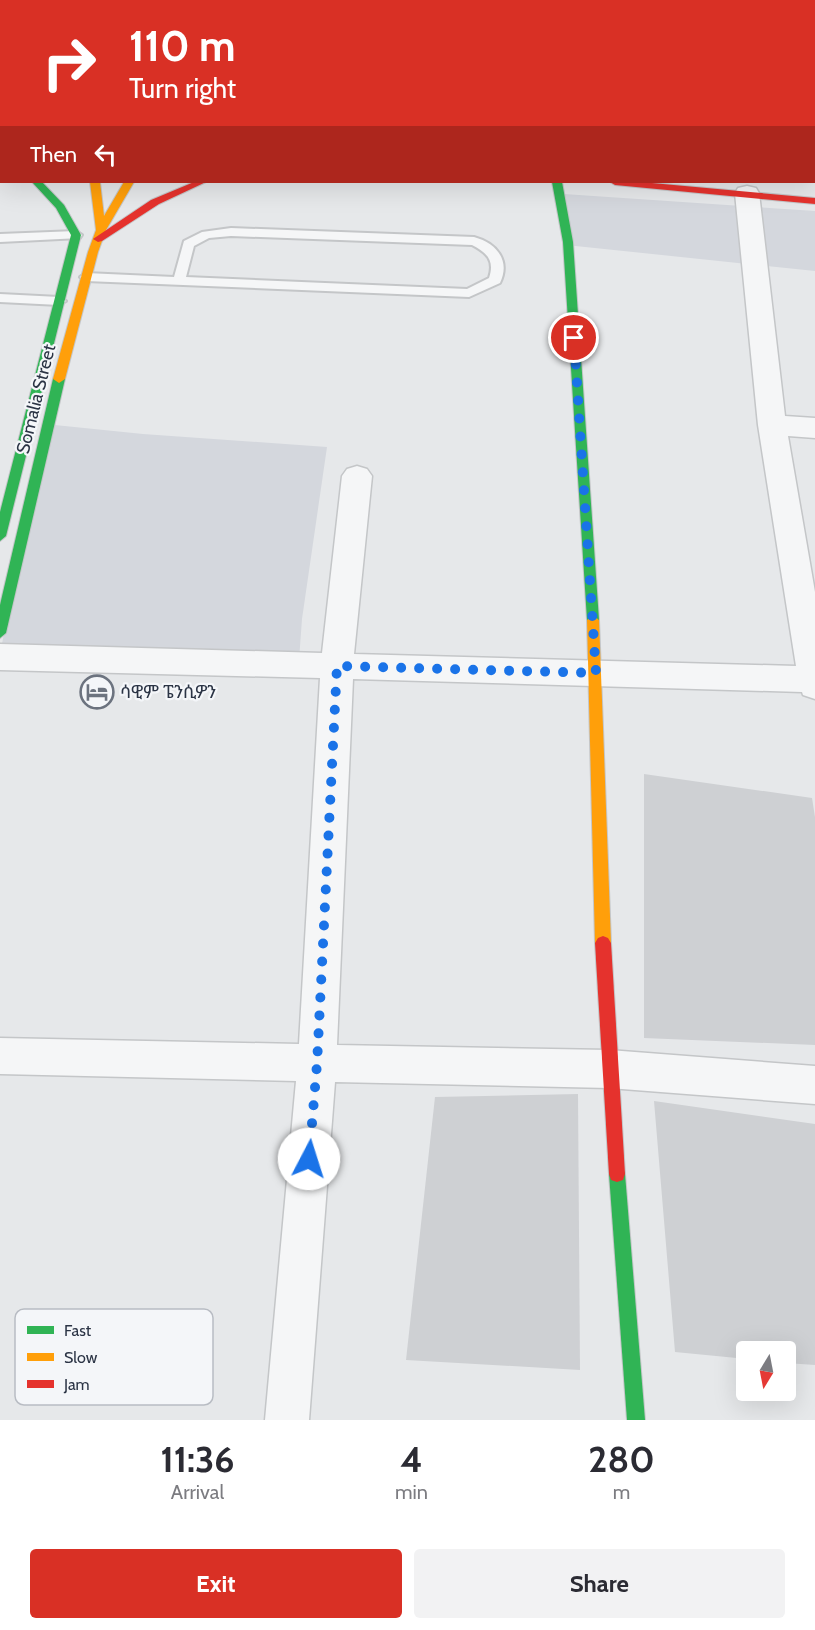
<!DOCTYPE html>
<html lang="en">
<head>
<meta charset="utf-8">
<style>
  body { margin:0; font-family:Cabin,"Noto Sans Ethiopic",sans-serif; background:#f2f2f3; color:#2b2b33; height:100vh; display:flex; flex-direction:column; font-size:22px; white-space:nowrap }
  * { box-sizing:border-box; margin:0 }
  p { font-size:20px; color:#7c7c81 }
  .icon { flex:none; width:33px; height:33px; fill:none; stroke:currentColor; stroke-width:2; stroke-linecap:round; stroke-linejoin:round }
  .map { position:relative; height:1420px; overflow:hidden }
  .sheet { display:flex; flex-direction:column; background:#fff; flex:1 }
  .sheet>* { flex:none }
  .top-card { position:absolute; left:0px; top:0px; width:816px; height:183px; box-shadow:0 6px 24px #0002; background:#d93025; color:#fff; overflow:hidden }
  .needle { width:39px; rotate:190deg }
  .tools { position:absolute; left:736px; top:1341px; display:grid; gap:12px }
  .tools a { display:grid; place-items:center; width:60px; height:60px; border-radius:6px; background:#fff; box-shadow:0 6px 24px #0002; font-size:30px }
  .pin { position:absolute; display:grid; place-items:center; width:51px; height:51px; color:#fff; margin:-26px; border:3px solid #fff; border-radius:50%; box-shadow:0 2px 6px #0007 }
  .me { position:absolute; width:66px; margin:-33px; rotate:5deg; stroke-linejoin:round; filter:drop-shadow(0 0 4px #0008) }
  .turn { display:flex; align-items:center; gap:21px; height:126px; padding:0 30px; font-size:27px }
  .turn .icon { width:78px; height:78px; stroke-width:2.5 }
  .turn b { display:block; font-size:42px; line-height:51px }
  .then { display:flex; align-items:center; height:57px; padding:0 30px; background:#0003; gap:12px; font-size:22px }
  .eta { display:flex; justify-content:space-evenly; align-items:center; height:102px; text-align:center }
  .eta b { font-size:36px; font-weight:700; line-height:42px }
  .button { display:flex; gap:12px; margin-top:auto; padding:12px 30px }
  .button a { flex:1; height:69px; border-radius:6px; background:#d93025; color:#fff; font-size:24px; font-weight:700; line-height:69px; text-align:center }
  .button a+a { background:#f2f2f3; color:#2b2b33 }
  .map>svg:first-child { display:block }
  .built { fill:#d4d7dd }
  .building { fill:#ced0d3 }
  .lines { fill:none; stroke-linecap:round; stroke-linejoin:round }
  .lane-casing { stroke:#c4c6c8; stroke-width:4 }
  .street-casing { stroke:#c4c6c8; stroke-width:3 }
  .fast-casing { stroke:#c4c6c8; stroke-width:2 }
  .slow-casing { stroke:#c4c6c8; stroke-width:2 }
  .jam-casing { stroke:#c4c6c8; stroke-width:2 }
  .lane { fill:#f5f6f7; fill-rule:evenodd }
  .street { fill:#f5f6f7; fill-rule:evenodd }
  .fast { fill:#30b455; fill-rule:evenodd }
  .slow { fill:#ff9f0a; fill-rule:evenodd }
  .jam { fill:#e5322d; fill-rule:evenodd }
  .route { stroke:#1a73e8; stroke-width:10; stroke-dasharray:0 18 }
  .labels { text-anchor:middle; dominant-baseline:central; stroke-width:4.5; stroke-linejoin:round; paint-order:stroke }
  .street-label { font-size:18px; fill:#2b3445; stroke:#f4f6f9 }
  .poi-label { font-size:18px; fill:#2b3445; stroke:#f4f6f9; text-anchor:start }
  .key { fill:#f4f6f9; stroke:#b8bcc3; stroke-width:1.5 }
  .key-label { font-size:16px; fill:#2b3445 }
</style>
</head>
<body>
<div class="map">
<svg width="815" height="1420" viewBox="0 0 815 1420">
  <rect width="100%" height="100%" fill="#e6e8ea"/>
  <g class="built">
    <polygon points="564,194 815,211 815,271 566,245"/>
    <polygon points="45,424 143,434 327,447 302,619 299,660 0,654"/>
  </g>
  <g class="building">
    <polygon points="644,774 812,798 815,817 815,1045 644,1038"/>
    <polygon points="578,1094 580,1370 406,1360 435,1097"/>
    <polygon points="654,1101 815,1124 815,1365 786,1363 786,1352 747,1352 747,1359 675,1352"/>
  </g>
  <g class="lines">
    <defs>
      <g id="lane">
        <rect x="814" y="155" width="1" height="8"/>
        <path d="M231 228 474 237C496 243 511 260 500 283L469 297 86 281 80 277 86 273 174 277 184 241 202 232ZM231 236 472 245C487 253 495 260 489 278L467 289 186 277 194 246 209 238Z"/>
        <polygon points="76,231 82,235 80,238 0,242 0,234"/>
        <polygon points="0,294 59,297 66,301 59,305 0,302"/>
      </g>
      <g id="street">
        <rect x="373" y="0" width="22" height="2"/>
        <rect x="537" y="0" width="22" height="2"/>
        <polygon points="692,0 714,0 714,2 693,2"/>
        <polygon points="747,186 756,188 759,193 785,416 815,418 815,438 788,436 815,592 815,699 803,695 802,692 353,679 337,1045 609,1050 815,1066 815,1104 609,1088 335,1082 309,1420 265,1420 296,1081 0,1074 0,1038 299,1044 320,678 0,670 0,644 322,653 342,476 347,469 357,466 367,469 372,476 354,654 796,666 758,425 735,193 738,188"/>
      </g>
      <g id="fast">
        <polygon points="32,182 42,182 64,205 81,235 6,536 0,541 0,512 71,235 56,208"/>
        <polygon points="552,182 562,182 573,242 599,620 593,625 587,620 563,242"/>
        <polygon points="59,375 65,379 6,633 0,638 0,605 53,379"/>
        <polygon points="617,1166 623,1168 625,1174 645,1420 627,1420 609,1174 611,1168"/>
      </g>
      <g id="slow">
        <rect x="125" y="0" width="8" height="2"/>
        <polygon points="90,182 100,182 104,216 124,182 134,182 106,230 98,252 65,379 59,383 53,379 88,252 96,230"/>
        <polygon points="593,615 599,620 611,943 608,948 603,950 598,948 595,943 587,620"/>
      </g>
      <g id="jam">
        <rect x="167" y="0" width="8" height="2"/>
        <rect x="0" y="164" width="2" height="6"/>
        <polygon points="194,182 206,182 159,204 102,241 98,242 93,239 151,200"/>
        <polygon points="610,182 641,182 815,198 815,204 615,185"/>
        <polygon points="603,936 608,938 611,943 625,1174 623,1180 617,1182 611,1180 609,1174 595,943 598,938"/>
      </g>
    </defs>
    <use href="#lane" class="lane-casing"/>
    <use href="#street" class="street-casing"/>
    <use href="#fast" class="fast-casing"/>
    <use href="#slow" class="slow-casing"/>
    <use href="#jam" class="jam-casing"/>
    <use href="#lane" class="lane"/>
    <use href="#street" class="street"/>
    <use href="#fast" class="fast"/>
    <use href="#slow" class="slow"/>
    <use href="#jam" class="jam"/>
  </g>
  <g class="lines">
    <polyline class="route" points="309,1159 317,1064 337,666 596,673 574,338"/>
  </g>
  <defs>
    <symbol id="hotel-ring" viewBox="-11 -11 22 22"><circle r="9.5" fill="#f4f6f9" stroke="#6c737f" stroke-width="1.5"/><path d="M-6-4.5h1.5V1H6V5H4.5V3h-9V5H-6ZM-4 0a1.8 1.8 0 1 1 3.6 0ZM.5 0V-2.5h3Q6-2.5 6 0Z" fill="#6c737f"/></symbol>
  </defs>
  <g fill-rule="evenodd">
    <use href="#hotel-ring" x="78" y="673" width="38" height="38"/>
  </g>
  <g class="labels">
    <g class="street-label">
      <text transform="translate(36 399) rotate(-76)">Somalia Street</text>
    </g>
    <g class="poi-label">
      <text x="120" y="692">ሳዊም ፔንሲዎን</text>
    </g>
  </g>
  <rect x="15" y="1309" width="198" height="96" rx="9" class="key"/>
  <rect x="27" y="1326" width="27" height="8" fill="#30b455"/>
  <rect x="27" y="1353" width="27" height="8" fill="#ff9f0a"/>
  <rect x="27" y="1380" width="27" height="8" fill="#e5322d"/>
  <g class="key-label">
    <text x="64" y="1336">Fast</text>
    <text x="64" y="1363">Slow</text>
    <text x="64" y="1390">Jam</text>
  </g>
</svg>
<div class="tools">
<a><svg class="needle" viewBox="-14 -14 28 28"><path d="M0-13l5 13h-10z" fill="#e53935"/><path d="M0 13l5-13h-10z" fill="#7c7c81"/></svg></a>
</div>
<div class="pin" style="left:574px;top:338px;background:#d93025"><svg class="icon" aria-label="arrive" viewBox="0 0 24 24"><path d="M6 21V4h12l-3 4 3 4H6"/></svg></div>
<svg class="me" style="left:309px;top:1159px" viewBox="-20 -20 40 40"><circle r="19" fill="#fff"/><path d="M0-13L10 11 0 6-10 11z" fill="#1a73e8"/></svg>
<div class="top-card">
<div class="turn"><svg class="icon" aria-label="right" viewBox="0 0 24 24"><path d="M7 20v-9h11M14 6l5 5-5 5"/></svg><div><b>110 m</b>Turn right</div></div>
<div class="then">Then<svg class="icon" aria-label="left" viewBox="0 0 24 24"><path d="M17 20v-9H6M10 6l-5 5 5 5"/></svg></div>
</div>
</div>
<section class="sheet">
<div class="eta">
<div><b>11:36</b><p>Arrival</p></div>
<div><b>4</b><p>min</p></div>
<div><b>280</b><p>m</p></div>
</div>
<div class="button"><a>Exit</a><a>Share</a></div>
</section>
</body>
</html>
